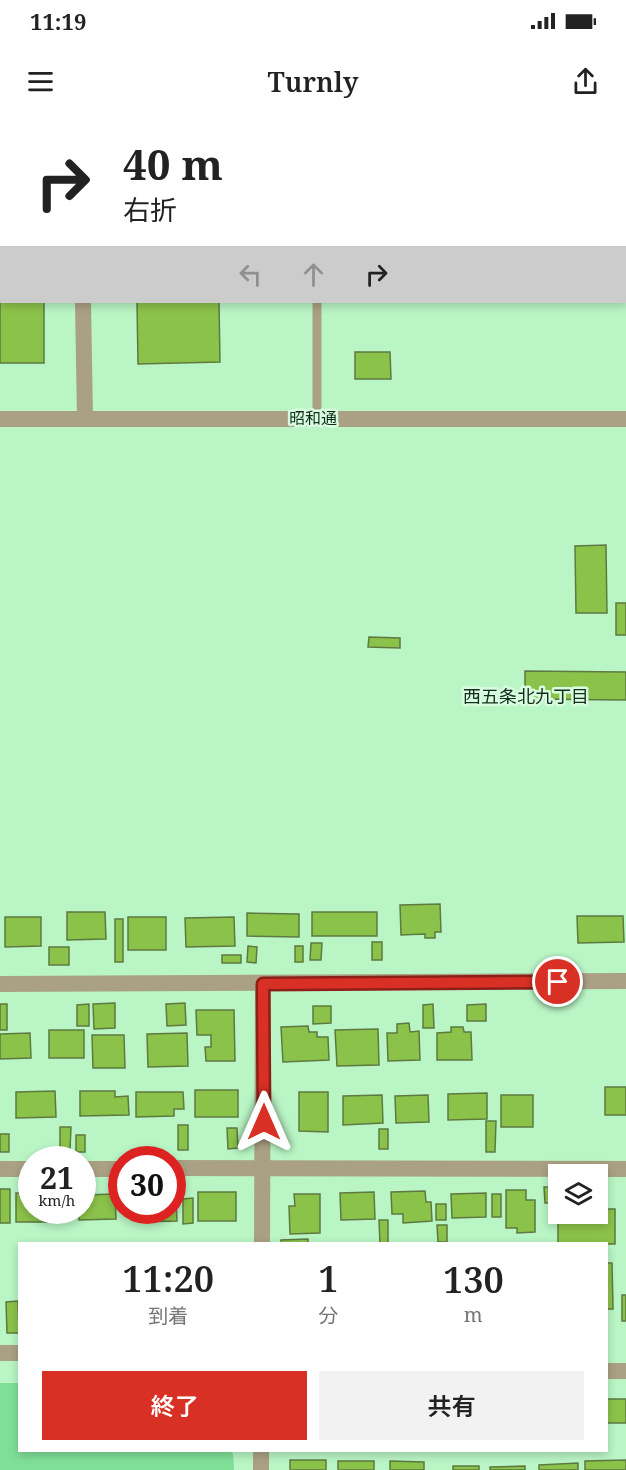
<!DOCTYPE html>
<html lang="ja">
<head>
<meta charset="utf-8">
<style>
  body { margin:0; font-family:"Noto Serif","Noto Sans JP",serif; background:#f2f2f2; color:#222; height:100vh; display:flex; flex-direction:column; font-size:22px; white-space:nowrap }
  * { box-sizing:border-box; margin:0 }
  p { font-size:20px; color:#767676 }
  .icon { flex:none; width:33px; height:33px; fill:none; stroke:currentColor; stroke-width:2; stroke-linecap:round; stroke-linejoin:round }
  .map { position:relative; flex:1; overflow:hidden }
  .sheet { position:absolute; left:18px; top:1122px; width:590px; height:210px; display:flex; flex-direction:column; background:#fff; border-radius:0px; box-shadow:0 3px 9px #0003 }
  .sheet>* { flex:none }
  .guide { position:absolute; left:0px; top:0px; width:627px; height:183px; box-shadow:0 3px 9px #0003; background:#fff; color:#222; overflow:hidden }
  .fabs { position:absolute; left:548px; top:1044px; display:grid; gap:12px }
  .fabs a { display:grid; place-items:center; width:60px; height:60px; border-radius:0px; background:#fff; box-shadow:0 3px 9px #0003; font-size:30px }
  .speed { position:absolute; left:18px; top:1026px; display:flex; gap:12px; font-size:30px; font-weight:700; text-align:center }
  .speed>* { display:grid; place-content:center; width:78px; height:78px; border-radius:50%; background:#fff; box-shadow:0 3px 9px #0003; line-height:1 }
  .speed small { font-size:15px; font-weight:400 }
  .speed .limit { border:9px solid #d22; background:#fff; color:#111 }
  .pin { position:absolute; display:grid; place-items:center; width:51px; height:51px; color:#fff; margin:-26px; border:3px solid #fff; border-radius:50%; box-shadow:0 2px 6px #0007 }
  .me { position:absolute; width:66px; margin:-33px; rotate:0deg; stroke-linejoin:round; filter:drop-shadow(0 0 4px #0008) }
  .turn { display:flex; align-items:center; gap:21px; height:126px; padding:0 24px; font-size:27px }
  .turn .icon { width:78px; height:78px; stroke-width:2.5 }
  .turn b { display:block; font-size:42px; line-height:51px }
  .lanes { display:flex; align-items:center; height:57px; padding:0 24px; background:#0003; justify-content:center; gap:30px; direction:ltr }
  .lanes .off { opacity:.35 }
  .eta { display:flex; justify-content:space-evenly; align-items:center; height:102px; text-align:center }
  .eta b { font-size:36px; font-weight:600; line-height:42px }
  .primary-button { display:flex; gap:12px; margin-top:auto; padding:12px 24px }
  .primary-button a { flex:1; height:69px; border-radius:0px; background:#d93025; color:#fff; font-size:24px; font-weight:600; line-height:69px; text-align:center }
  .primary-button a+a { background:#f2f2f2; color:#222 }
  .status { display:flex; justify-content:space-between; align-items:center; height:42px; padding:0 30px; background:#fff; direction:ltr }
  .status svg { height:16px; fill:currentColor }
  header { display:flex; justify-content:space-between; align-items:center; height:78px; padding:0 24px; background:#fff; font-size:27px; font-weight:600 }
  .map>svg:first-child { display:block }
  .green { fill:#7fdf97 }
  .building { fill:#8bc34a; stroke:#5e7a40; stroke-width:1.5 }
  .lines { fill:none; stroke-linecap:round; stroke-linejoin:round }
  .service { stroke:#aaa084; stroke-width:9 }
  .minor { stroke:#aaa084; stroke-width:16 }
  .tertiary { stroke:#aaa084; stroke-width:16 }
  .route-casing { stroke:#8d1f18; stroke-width:15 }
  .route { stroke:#d93025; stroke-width:10 }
  .labels { text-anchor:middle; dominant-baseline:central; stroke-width:5; stroke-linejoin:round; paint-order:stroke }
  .street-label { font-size:16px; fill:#152d1b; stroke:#d8fcdf }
  .neighbourhood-label { font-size:18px; fill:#152d1b; stroke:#d8fcdf }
</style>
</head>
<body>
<div class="status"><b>11:19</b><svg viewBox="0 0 49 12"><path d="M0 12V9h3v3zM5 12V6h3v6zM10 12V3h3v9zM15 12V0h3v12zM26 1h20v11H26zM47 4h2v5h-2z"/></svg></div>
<header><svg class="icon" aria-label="menu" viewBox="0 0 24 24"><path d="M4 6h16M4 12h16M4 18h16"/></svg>Turnly<svg class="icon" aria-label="share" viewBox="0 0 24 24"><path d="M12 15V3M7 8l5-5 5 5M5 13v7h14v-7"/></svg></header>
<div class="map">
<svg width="626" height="1350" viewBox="0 0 626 1350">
  <rect width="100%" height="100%" fill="#b9f5c5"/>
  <polygon class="green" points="0,1263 19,1263 20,1330 230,1331 233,1334 234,1350 0,1350"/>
  <g class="building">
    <polygon points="0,0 44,0 2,2 2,182 44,182 44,243 0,243"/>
    <rect x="165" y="0" width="135" height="2"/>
    <polygon points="137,182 219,182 220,242 138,244"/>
    <polygon points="355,232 390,232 391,259 355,259"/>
    <polygon points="606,425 607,493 576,493 575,426"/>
    <rect x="616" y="483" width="10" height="32"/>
    <polygon points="369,517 400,518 400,528 368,527"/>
    <polygon points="525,551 626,552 626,580 525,579"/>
    <polygon points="440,784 441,812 435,812 435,818 425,818 425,814 401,815 400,785"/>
    <polygon points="67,792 105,792 106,819 67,820"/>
    <rect x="312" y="792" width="65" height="24"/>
    <polygon points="247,793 299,794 299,817 247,816"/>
    <polygon points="577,796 623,796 624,822 578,823"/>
    <polygon points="5,797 41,797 41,826 5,827"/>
    <rect x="128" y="797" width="38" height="33"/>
    <polygon points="234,797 235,826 186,827 185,798"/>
    <rect x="115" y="799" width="8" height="43"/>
    <rect x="372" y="822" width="10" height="18"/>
    <polygon points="311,823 322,823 321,840 310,840"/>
    <polygon points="248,826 257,827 256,843 247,842"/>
    <rect x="295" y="826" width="8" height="16"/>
    <rect x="49" y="827" width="20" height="18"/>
    <rect x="222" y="835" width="19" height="8"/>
    <polygon points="115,883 115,908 94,909 93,884"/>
    <polygon points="185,883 186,905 167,906 166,884"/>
    <rect x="0" y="884" width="7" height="26"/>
    <polygon points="89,884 89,906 77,906 77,885"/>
    <polygon points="433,884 434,908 423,908 423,885"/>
    <polygon points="486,884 486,901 467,901 467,885"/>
    <polygon points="313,886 331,886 331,903 313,904"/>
    <polygon points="196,890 234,890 235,941 206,941 205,927 211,927 211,915 197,915"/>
    <polygon points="409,903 410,912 419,911 420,940 388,941 387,913 397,913 397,904"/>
    <polygon points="308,906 309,912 317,912 317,917 328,917 329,940 283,942 281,907"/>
    <polygon points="451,907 463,907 464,912 471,912 472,940 437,940 437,913 451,912"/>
    <polygon points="378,909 379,945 337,946 335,910"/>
    <rect x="49" y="910" width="35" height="28"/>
    <polygon points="30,913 31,938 0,939 0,914"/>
    <polygon points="187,913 188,946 148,947 147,914"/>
    <polygon points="92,915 124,915 125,948 93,948"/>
    <rect x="605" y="967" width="21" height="28"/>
    <rect x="195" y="970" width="43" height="27"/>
    <polygon points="55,971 56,997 16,998 16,972"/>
    <polygon points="80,971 115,971 115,977 128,976 129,995 80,996"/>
    <polygon points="136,972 183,972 184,989 174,989 174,996 136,997"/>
    <polygon points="299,972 328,972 328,1012 299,1011"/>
    <polygon points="487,973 487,999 448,1000 448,974"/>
    <polygon points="382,975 383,1003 343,1005 343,976"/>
    <polygon points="428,975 429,1002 396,1003 395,976"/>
    <rect x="501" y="975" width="32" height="32"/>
    <polygon points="486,1001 496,1001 495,1032 486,1032"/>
    <rect x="178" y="1005" width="10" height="25"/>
    <polygon points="60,1007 71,1007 70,1030 60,1030"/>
    <polygon points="227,1008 237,1008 238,1028 228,1029"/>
    <rect x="379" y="1009" width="9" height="20"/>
    <rect x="0" y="1014" width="9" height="18"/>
    <rect x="76" y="1015" width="9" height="17"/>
    <polygon points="544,1067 555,1067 555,1083 545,1083"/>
    <rect x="0" y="1069" width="10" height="34"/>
    <polygon points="506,1070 526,1070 526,1080 535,1080 535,1112 517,1113 517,1108 506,1108"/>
    <polygon points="425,1071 426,1082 431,1082 432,1101 403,1103 403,1094 392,1094 391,1072"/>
    <rect x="198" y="1072" width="38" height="29"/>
    <polygon points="374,1072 375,1099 341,1100 340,1073"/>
    <polygon points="16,1073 32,1073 32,1090 56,1090 56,1102 16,1102"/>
    <polygon points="486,1073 486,1097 452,1098 451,1074"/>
    <polygon points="115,1074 116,1099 79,1100 79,1090 82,1090 82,1075"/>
    <polygon points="294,1074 320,1074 320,1113 290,1114 289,1086 295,1086"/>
    <rect x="492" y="1074" width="9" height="23"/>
    <polygon points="172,1075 176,1075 177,1101 141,1102 141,1090 172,1090"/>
    <polygon points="193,1078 193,1103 183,1104 183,1079"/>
    <rect x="436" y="1084" width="10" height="16"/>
    <polygon points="597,1089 615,1089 615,1124 558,1124 558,1094 597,1094"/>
    <rect x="60" y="1090" width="11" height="10"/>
    <polygon points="379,1100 388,1100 388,1124 380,1124"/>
    <polygon points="437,1105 447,1105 447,1122 438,1122"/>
    <polygon points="308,1119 308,1124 281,1124 281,1120"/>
    <polygon points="606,1143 612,1143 613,1189 606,1189"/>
    <rect x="622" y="1175" width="4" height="26"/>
    <polygon points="18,1181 19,1213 7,1213 6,1182"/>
    <rect x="606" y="1279" width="20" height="24"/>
    <rect x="290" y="1340" width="36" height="10"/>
    <polygon points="626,1340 626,1350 585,1350 585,1341"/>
    <rect x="338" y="1341" width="36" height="9"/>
    <polygon points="390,1341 424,1342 424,1350 390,1350"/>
    <polygon points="578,1343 578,1350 539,1350 539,1345"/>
    <rect x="453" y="1346" width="26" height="4"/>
    <polygon points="525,1346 525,1350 490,1350 490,1347"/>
  </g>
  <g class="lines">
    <g class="service">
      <polyline points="316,0 316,2"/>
      <polyline points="317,182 317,298"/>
    </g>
    <g class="minor">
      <polyline points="81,0 81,2"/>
      <polyline points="83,182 85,299"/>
      <polyline points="0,864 626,861"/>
      <polyline points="172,1048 626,1049"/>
      <polyline points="0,1049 32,1049"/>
      <polyline points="82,1049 122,1049"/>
      <polyline points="262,1124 263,864"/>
      <polyline points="0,1233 20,1233"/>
      <polyline points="606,1251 626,1251"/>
      <polyline points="261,1330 261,1350"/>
    </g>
    <polyline class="tertiary" points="0,299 626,299"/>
  </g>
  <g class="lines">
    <defs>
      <polyline id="route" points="264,1002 263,864 558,862"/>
    </defs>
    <use href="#route" class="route-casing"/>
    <use href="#route" class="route"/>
  </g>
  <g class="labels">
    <g class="street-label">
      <text x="313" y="298">昭和通</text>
    </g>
    <g class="neighbourhood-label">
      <text x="526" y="576">西五条北九丁目</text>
    </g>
  </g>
</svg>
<div class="fabs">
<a><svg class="icon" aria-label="layers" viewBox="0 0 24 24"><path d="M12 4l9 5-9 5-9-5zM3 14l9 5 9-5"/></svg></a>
</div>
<div class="speed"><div>21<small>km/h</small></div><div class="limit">30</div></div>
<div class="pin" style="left:558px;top:862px;background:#d93025"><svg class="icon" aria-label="arrive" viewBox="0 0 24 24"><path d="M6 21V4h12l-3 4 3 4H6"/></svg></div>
<svg class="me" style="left:264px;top:1002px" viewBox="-20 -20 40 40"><path d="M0-17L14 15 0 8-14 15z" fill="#d93025" stroke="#fff" stroke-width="4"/></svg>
<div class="guide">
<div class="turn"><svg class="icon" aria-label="right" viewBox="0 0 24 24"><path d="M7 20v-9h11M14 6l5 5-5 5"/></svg><div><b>40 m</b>右折</div></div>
<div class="lanes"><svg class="icon off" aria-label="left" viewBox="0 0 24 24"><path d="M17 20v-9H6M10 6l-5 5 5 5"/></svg><svg class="icon off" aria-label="ahead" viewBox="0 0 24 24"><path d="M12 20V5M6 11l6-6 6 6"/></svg><svg class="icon" aria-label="right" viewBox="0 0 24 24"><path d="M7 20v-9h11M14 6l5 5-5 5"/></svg></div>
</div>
<section class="sheet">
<div class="eta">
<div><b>11:20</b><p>到着</p></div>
<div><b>1</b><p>分</p></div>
<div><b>130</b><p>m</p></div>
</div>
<div class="primary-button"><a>終了</a><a>共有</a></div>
</section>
</div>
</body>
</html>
